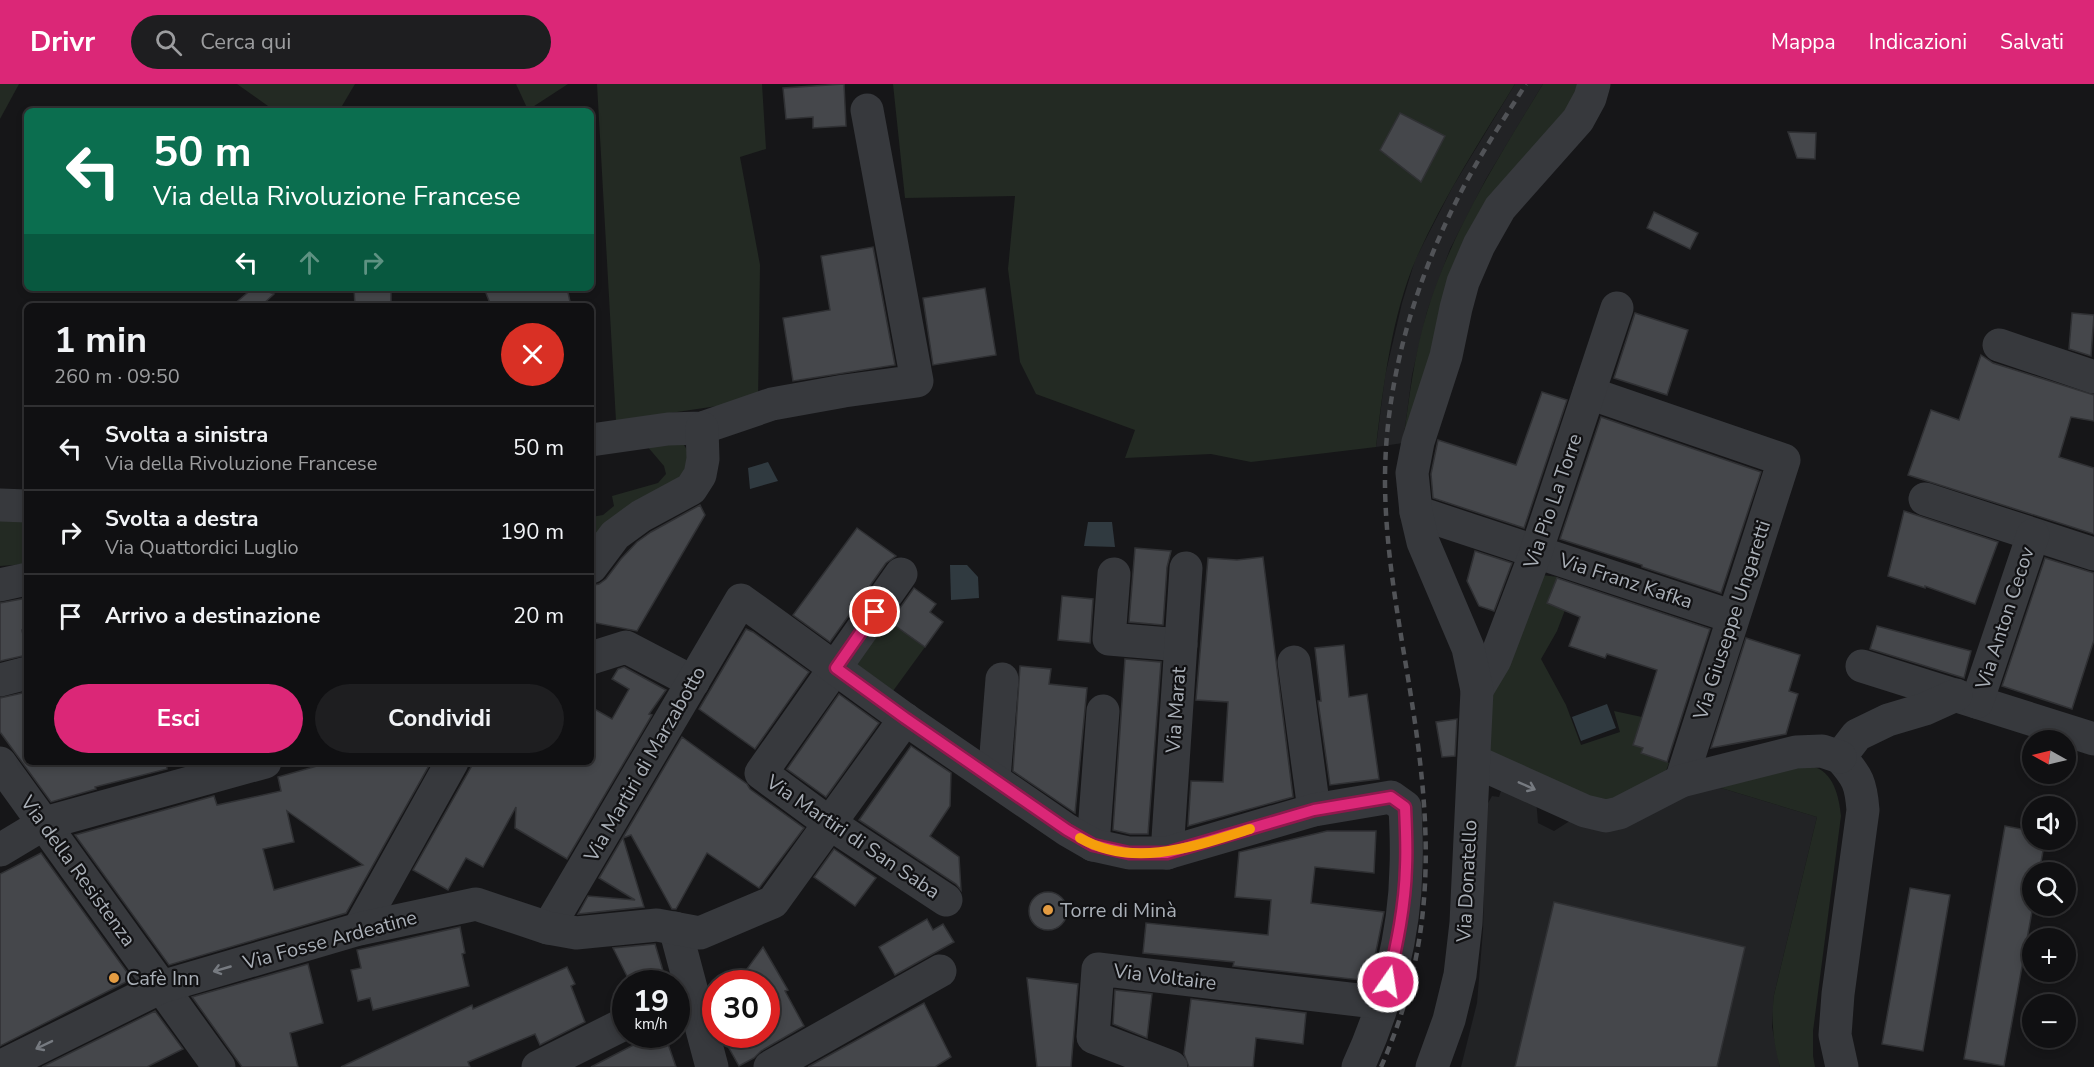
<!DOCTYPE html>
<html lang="it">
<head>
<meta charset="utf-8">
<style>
  body { margin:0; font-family:"Nunito Sans",sans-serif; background:#1e1e20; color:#f1f3f6; height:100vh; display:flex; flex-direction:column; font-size:22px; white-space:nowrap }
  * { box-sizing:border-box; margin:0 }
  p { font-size:20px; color:#9c9d9f }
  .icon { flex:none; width:33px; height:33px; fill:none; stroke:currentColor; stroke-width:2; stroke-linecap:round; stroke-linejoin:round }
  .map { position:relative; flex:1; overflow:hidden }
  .side { position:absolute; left:24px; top:219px; width:570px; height:462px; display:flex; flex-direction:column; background:#101012; border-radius:9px; box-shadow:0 3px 9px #0003,0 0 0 2px #303032 }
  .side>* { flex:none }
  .hud { position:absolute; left:24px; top:24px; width:570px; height:183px; border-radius:9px; box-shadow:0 3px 9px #0003,0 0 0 2px #303032; background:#0b6e4f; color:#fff; overflow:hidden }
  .needle { width:39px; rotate:278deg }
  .controls { position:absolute; left:2022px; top:646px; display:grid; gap:12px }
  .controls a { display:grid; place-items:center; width:54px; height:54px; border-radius:50%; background:#101012; box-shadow:0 3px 9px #0003,0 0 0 2px #303032; font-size:30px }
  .speed { position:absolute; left:612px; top:886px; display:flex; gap:12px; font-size:30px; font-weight:700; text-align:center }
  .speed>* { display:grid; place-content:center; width:78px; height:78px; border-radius:50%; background:#101012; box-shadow:0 3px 9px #0003,0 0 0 2px #303032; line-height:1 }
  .speed small { font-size:15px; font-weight:400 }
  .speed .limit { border:9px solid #d22; background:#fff; color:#111 }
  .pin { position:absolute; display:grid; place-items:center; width:51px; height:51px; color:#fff; margin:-26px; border:3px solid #fff; border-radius:50%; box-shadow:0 2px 6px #0007 }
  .me { position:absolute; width:66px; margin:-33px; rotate:13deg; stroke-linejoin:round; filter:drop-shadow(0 0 4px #0008) }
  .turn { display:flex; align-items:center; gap:21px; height:126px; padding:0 30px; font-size:27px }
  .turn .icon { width:78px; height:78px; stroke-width:2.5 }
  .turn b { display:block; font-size:42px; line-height:51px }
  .lanes { display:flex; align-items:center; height:57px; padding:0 30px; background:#0003; justify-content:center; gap:30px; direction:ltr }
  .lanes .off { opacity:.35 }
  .round { display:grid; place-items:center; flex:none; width:63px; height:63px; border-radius:32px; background:#1e1e20 }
  .summary { display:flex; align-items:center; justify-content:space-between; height:102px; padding:0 30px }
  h1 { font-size:36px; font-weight:700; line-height:45px }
  .primary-button { display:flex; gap:12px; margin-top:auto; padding:12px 30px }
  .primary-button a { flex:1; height:69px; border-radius:36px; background:#db2777; color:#fff; font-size:24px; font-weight:700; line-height:69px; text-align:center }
  .primary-button a+a { background:#1e1e20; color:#f1f3f6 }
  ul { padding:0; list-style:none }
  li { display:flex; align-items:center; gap:18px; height:84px; padding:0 30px; border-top:2px solid #303032 }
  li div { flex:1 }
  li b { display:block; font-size:22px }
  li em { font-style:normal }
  header { display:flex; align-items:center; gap:36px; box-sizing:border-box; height:84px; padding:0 30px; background:#db2777; color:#fff }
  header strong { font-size:28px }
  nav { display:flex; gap:33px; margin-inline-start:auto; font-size:21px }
  .search { width:420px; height:54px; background:#1e1e20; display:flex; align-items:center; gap:15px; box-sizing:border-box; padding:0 21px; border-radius:33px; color:#9c9d9f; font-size:22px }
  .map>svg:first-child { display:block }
  .built { fill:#222325 }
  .green { fill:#232a23 }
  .water { fill:#303a40 }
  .building { fill:#45474b; stroke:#303134; stroke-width:1.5; fill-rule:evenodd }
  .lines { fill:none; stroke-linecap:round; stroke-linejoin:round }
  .minor { stroke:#37393d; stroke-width:33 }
  .rail { stroke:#515357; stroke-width:4.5; stroke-dasharray:8 6; stroke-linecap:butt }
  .oneway { stroke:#767a80 }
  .route-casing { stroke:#8e194d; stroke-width:15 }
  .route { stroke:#db2777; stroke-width:10 }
  .slow { stroke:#f59e0b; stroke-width:10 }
  .poi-dot { fill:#e49c42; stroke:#111113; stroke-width:2 }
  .labels { text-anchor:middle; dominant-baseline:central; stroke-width:4.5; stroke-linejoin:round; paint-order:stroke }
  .street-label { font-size:20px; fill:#a9afb7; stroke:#111113 }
  .poi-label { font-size:20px; fill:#a9afb7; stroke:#111113; text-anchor:start }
</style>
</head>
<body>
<header>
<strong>Drivr</strong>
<div class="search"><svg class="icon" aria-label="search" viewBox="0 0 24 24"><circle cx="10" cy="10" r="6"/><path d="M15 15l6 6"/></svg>Cerca qui</div>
<nav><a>Mappa</a><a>Indicazioni</a><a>Salvati</a></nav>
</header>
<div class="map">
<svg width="2094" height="983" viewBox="0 0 2094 983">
  <rect width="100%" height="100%" fill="#161618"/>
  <g class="built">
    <polygon points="1515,0 1543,0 1486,95 1450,165 1427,228 1412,291 1403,359 1376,363 1385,292 1402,219 1415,176 1452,104"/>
    <polygon points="1708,700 1817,733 1774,911 1772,943 1780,983 1461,983 1477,919 1483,846 1486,723 1492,712 1499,713 1503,701 1536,714 1538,739 1554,747 1576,733"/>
  </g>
  <g class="green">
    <polygon points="0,0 19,0 0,35"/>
    <polygon points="237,0 355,0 339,27 275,27"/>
    <polygon points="516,0 568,0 528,26"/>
    <polygon points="597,0 762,0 766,65 740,73 760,181 758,316 616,337"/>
    <path d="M893 0H1515C1480 57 1443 114 1416 175 1392 230 1383 303 1376 363L1251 378 1211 370 1125 374 1135 346 1036 310 1020 278 1008 185 1015 112 905 114Z"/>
    <path d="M1543 0H1587L1493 119 1403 359C1409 315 1414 271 1427 228 1452 146 1499 73 1543 0Z"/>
    <polygon points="671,358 684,361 690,371 692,385 591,465 591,433 603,431 614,422 612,412 658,399 666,390 664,382 647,362"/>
    <polygon points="0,433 27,434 27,480 0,482"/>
    <polygon points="1542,491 1558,493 1547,519 1565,526 1557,547 1541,575 1566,621 1581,661 1620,648 1614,627 1642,633 1633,661 1643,664 1641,669 1669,679 1664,692 1612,722 1499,679 1487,662 1481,632"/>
    <polygon points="886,535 925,563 893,607 854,579"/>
    <path d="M1791 682C1797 682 1805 681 1811 682 1834 687 1839 713 1841 732L1813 947V972L1815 983H1780C1773 958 1771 936 1774 911L1817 733 1708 700Z"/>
  </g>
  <g class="water">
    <polygon points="768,378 778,397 750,405 748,384"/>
    <polygon points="1088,438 1112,438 1115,463 1084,462"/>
    <polygon points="950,481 967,481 978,493 979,514 951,516"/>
    <polygon points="1607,620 1616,644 1581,657 1572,633"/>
  </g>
  <g class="building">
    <polygon points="844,0 846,42 813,44 813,33 786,35 783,4"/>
    <polygon points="1400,29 1445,52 1421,98 1380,66"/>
    <polygon points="1788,48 1816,49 1815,75 1797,74"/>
    <polygon points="1654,128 1698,149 1690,165 1647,144"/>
    <polygon points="873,163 895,281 793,297 783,234 830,226 821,172"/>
    <polygon points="253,204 259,204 274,210 261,222 232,222"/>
    <polygon points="354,204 391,204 391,222 355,222"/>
    <polygon points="484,204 567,204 571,222 491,222"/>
    <polygon points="985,204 996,271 933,281 923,214"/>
    <polygon points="1635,229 1688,246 1667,311 1614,294"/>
    <polygon points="2072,229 2094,231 2091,272 2069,265"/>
    <polygon points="1981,271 1993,279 2094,311 2094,337 2071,333 2059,373 2094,384 2094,450 1908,391 1931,326 1959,336"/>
    <polygon points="1542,308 1567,316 1524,444 1433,414 1431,390 1438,356 1516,381"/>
    <polygon points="1601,333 1761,388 1721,509 1642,483 1642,481 1560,455"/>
    <polygon points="700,421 705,431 637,547 591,538 591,506 594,501 599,500 606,495 621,475 637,458 651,448"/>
    <polygon points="1904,427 1998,458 1975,520 1925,502 1925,504 1888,492"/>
    <polygon points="857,444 896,472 886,479 830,558 793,531"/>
    <polygon points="1135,464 1171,467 1167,483 1163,541 1129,538"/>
    <polygon points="1475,467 1512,479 1494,527 1479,522 1467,497"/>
    <polygon points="1263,473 1293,713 1188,742 1191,697 1223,698 1228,618 1196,616 1208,474 1237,476"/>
    <polygon points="2045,474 2094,489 2094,556 2072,625 2002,602"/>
    <polygon points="1557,494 1710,545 1667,678 1641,669 1643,664 1633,661 1657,586 1607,570 1605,574 1569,562 1580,533 1547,519"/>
    <polygon points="914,504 936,520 930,528 943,538 925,563 890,538"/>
    <polygon points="1062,512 1093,515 1090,559 1058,556"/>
    <polygon points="27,514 27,545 22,546 27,571 0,577 0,519"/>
    <polygon points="1877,542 1971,567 1964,594 1870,565"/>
    <polygon points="746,545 753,548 809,588 755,665 699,625"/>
    <polygon points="1746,554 1800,571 1789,607 1798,610 1786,650 1711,664"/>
    <polygon points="1344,561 1349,613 1367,610 1379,695 1330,701 1318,617 1321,617 1315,564"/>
    <polygon points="1125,575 1161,578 1148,750 1130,750 1113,746"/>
    <polygon points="1020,582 1051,585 1049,600 1087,604 1075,729 1013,687"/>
    <polygon points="624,583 666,606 649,630 652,631 567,775 515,744 516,723 483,783 466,774 448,806 413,786 474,678 591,678 591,623 612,635 629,605 612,595 618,585"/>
    <polygon points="27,608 27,678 166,678 167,685 95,703 96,705 51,718 0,648 0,614"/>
    <polygon points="839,610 879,639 826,713 787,685"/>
    <polygon points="1457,635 1455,672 1442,673 1436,638"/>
    <polygon points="682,653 747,700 750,705 804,744 759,804 707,769 676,825 672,825 631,751 623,754 644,823 578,830 588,812 635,816 599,794"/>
    <polygon points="911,662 951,689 950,722 930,752 959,773 961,806 956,800 859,736"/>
    <path d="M331 678H431L346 829 169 881 75 751 214 712 217 721 281 707 278 693ZM287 727 363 781 274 806 263 765 294 758Z"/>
    <polygon points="2005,742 2032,747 2032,756 2045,756 2039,789 2032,789 2033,822 2004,982 1964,975"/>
    <polygon points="1327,747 1376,747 1374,789 1315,783 1311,819 1384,828 1370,897 1233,882 1234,878 1143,869 1146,839 1268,851 1271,816 1235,813 1239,768"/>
    <polygon points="834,765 876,794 855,822 814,793"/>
    <polygon points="41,769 132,895 0,962 0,790"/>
    <polygon points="1910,804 1950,811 1923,967 1882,960"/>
    <circle cx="1048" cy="827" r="19"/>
    <polygon points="1554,818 1745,863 1717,983 1515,983"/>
    <polygon points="927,835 933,846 943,840 954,858 895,891 879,863"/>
    <polygon points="460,843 465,869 462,870 469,902 373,926 370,914 358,917 351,886 361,884 357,866"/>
    <polygon points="655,860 667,900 631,900 613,864"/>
    <polygon points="763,863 788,906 785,907 804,942 761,967 754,974 739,982 725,957 736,951 766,951 766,900 736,900"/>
    <polygon points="308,880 323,939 290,949 298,983 242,983 192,913"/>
    <polygon points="567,883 575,900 571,902 585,938 540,961 535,950 468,978 470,983 341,983 472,921 473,925"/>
    <polygon points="1027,894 1078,900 1071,983 1037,983"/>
    <polygon points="1115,906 1152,910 1147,954 1113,940"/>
    <polygon points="1191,915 1306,929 1303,960 1256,954 1253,983 1189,983 1184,970"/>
    <polygon points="924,919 951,973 935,983 808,983"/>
    <polygon points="155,927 183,965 147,983 42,983"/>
    <polygon points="645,955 650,965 667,957 676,983 591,983"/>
  </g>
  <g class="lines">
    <g class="minor">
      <polyline points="1999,261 2094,293"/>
      <polyline points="1589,309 1784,376 1681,697"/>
      <polyline points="591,356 668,345 702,344 772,320 844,307 917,297 867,26"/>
      <polyline points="1925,415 2094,470"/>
      <polyline points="0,421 27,422"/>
      <polyline points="1416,428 1733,533"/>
      <polyline points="591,483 615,451 641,432 691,405 700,391 703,375 702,344"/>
      <polyline points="901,490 761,689 829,739 946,816"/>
      <polyline points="1114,490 1109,555 1181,561"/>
      <polyline points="0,501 27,495"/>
      <polyline points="591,574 626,563 693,598"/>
      <polyline points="1294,578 1314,726"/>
      <polyline points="1862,582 2094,655"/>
      <polyline points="0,596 27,589"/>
      <polyline points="1477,606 1495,576 1536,468 1617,224"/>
      <polyline points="1977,618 2033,451"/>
      <path d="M1840 673C1858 693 1861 700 1863 726L1838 910 1835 951 1842 983"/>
      <polyline points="1840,673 1857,651 1888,636 1925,625 1956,611"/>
      <polyline points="1474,677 1585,727 1606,732 1619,729 1681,697 1796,668 1822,667 1840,673"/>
      <polyline points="0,679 219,983"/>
      <polyline points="994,695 1002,595"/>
      <polyline points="1093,761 1103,627"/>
      <polyline points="0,766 45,739 265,678"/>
      <polyline points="1167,769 1186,484"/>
      <path d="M548 844 741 516 905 635 1067 746 1093 761 1129 769H1167L1314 726 1391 713 1405 723C1406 743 1407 763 1406 783 1405 851 1386 922 1358 983"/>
      <polyline points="675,844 712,983"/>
      <polyline points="359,845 452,678"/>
      <polyline points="0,983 161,903 359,845 476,820 548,844 576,849 657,841 700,849 773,818 905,635"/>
      <polyline points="538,983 626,939"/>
      <polyline points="770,983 940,887"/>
      <polyline points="1171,983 1093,953 1098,885 1383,919"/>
      <polyline points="1432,983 1449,936 1460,891 1466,839 1477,606 1468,564 1423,458 1416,428 1412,389 1418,358 1446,272 1456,224 1463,198 1479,161 1500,124 1578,36 1590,14 1594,0"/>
    </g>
    <path class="rail" d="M1381 983C1429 874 1433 778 1418 661 1407 574 1386 489 1385 401 1384 299 1415 196 1462 106 1481 69 1504 35 1526 0"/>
  </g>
  <defs><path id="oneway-shaft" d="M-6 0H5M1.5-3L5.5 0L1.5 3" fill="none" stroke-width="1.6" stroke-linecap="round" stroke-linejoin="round" transform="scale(1.5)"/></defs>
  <g class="oneway">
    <use href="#oneway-shaft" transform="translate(1527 702) rotate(24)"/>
    <use href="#oneway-shaft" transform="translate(222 885) rotate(164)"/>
    <use href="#oneway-shaft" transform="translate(44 961) rotate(154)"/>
  </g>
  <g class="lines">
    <defs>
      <path id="route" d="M875 528 836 584 905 634 1067 746 1093 761 1129 769H1167L1314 726 1391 713 1405 723C1406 743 1407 763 1406 783 1405 822 1397 860 1388 898"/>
    </defs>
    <use href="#route" class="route-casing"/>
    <use href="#route" class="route"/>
    <path class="slow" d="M1080 754C1134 785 1196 762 1250 745"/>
  </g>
  <g class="poi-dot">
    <circle cx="1048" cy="826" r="6"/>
    <circle cx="114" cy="894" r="6"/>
  </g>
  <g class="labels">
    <g class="street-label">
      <text transform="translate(1553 417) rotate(-71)">Via Pio La Torre</text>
      <text transform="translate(1626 497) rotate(18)">Via Franz Kafka</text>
      <text transform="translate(2005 534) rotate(-72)">Via Anton Cecov</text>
      <text transform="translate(1732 536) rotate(-72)">Via Giuseppe Ungaretti</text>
      <text transform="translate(1176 626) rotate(-86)">Via Marat</text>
      <text transform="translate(645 680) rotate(-60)">Via Martiri di Marzabotto</text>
      <text transform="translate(853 753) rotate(34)">Via Martiri di San Saba</text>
      <text transform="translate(78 787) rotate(54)">Via della Resistenza</text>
      <text transform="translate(1467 797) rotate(-87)">Via Donatello</text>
      <text transform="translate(330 856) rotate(-15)">Via Fosse Ardeatine</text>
      <text transform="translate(1165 893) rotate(7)">Via Voltaire</text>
    </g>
    <g class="poi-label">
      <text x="1060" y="826">Torre di Minà</text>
      <text x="126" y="894">Cafè Inn</text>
    </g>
  </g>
</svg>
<div class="controls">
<a><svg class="needle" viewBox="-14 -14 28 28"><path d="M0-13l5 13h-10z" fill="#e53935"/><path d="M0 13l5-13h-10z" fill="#9c9d9f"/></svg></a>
<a><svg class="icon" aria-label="sound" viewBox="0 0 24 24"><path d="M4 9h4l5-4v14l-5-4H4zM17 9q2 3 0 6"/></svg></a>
<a><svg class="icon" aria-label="search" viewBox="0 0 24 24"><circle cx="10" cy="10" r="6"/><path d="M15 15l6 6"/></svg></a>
<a>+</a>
<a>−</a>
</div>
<div class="speed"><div>19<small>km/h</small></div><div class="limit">30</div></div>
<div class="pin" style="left:875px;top:528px;background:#d93025"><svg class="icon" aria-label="arrive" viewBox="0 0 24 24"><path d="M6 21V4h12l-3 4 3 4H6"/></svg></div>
<svg class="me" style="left:1388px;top:898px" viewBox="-20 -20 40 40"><circle r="17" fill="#db2777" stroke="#fff" stroke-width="3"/><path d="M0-11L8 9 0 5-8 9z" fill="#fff"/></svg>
<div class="hud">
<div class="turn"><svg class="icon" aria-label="left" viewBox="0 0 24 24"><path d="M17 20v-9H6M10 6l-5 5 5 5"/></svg><div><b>50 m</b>Via della Rivoluzione Francese</div></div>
<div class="lanes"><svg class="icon" aria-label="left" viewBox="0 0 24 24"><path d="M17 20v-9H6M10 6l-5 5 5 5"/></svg><svg class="icon off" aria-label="ahead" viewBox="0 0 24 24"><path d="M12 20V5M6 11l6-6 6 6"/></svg><svg class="icon off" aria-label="right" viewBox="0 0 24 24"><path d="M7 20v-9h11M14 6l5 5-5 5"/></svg></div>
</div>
<section class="side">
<div class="summary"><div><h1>1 min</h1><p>260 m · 09:50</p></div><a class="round" style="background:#d93025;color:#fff"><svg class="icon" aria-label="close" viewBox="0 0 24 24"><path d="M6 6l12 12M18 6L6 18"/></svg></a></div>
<ul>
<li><svg class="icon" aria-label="left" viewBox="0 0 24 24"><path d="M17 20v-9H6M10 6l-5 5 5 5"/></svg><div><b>Svolta a sinistra</b><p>Via della Rivoluzione Francese</p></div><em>50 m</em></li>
<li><svg class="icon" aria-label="right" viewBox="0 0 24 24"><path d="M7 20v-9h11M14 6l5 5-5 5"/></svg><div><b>Svolta a destra</b><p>Via Quattordici Luglio</p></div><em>190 m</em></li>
<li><svg class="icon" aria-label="arrive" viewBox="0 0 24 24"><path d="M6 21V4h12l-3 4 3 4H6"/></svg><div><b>Arrivo a destinazione</b></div><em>20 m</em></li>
</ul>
<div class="primary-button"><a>Esci</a><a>Condividi</a></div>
</section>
</div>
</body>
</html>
